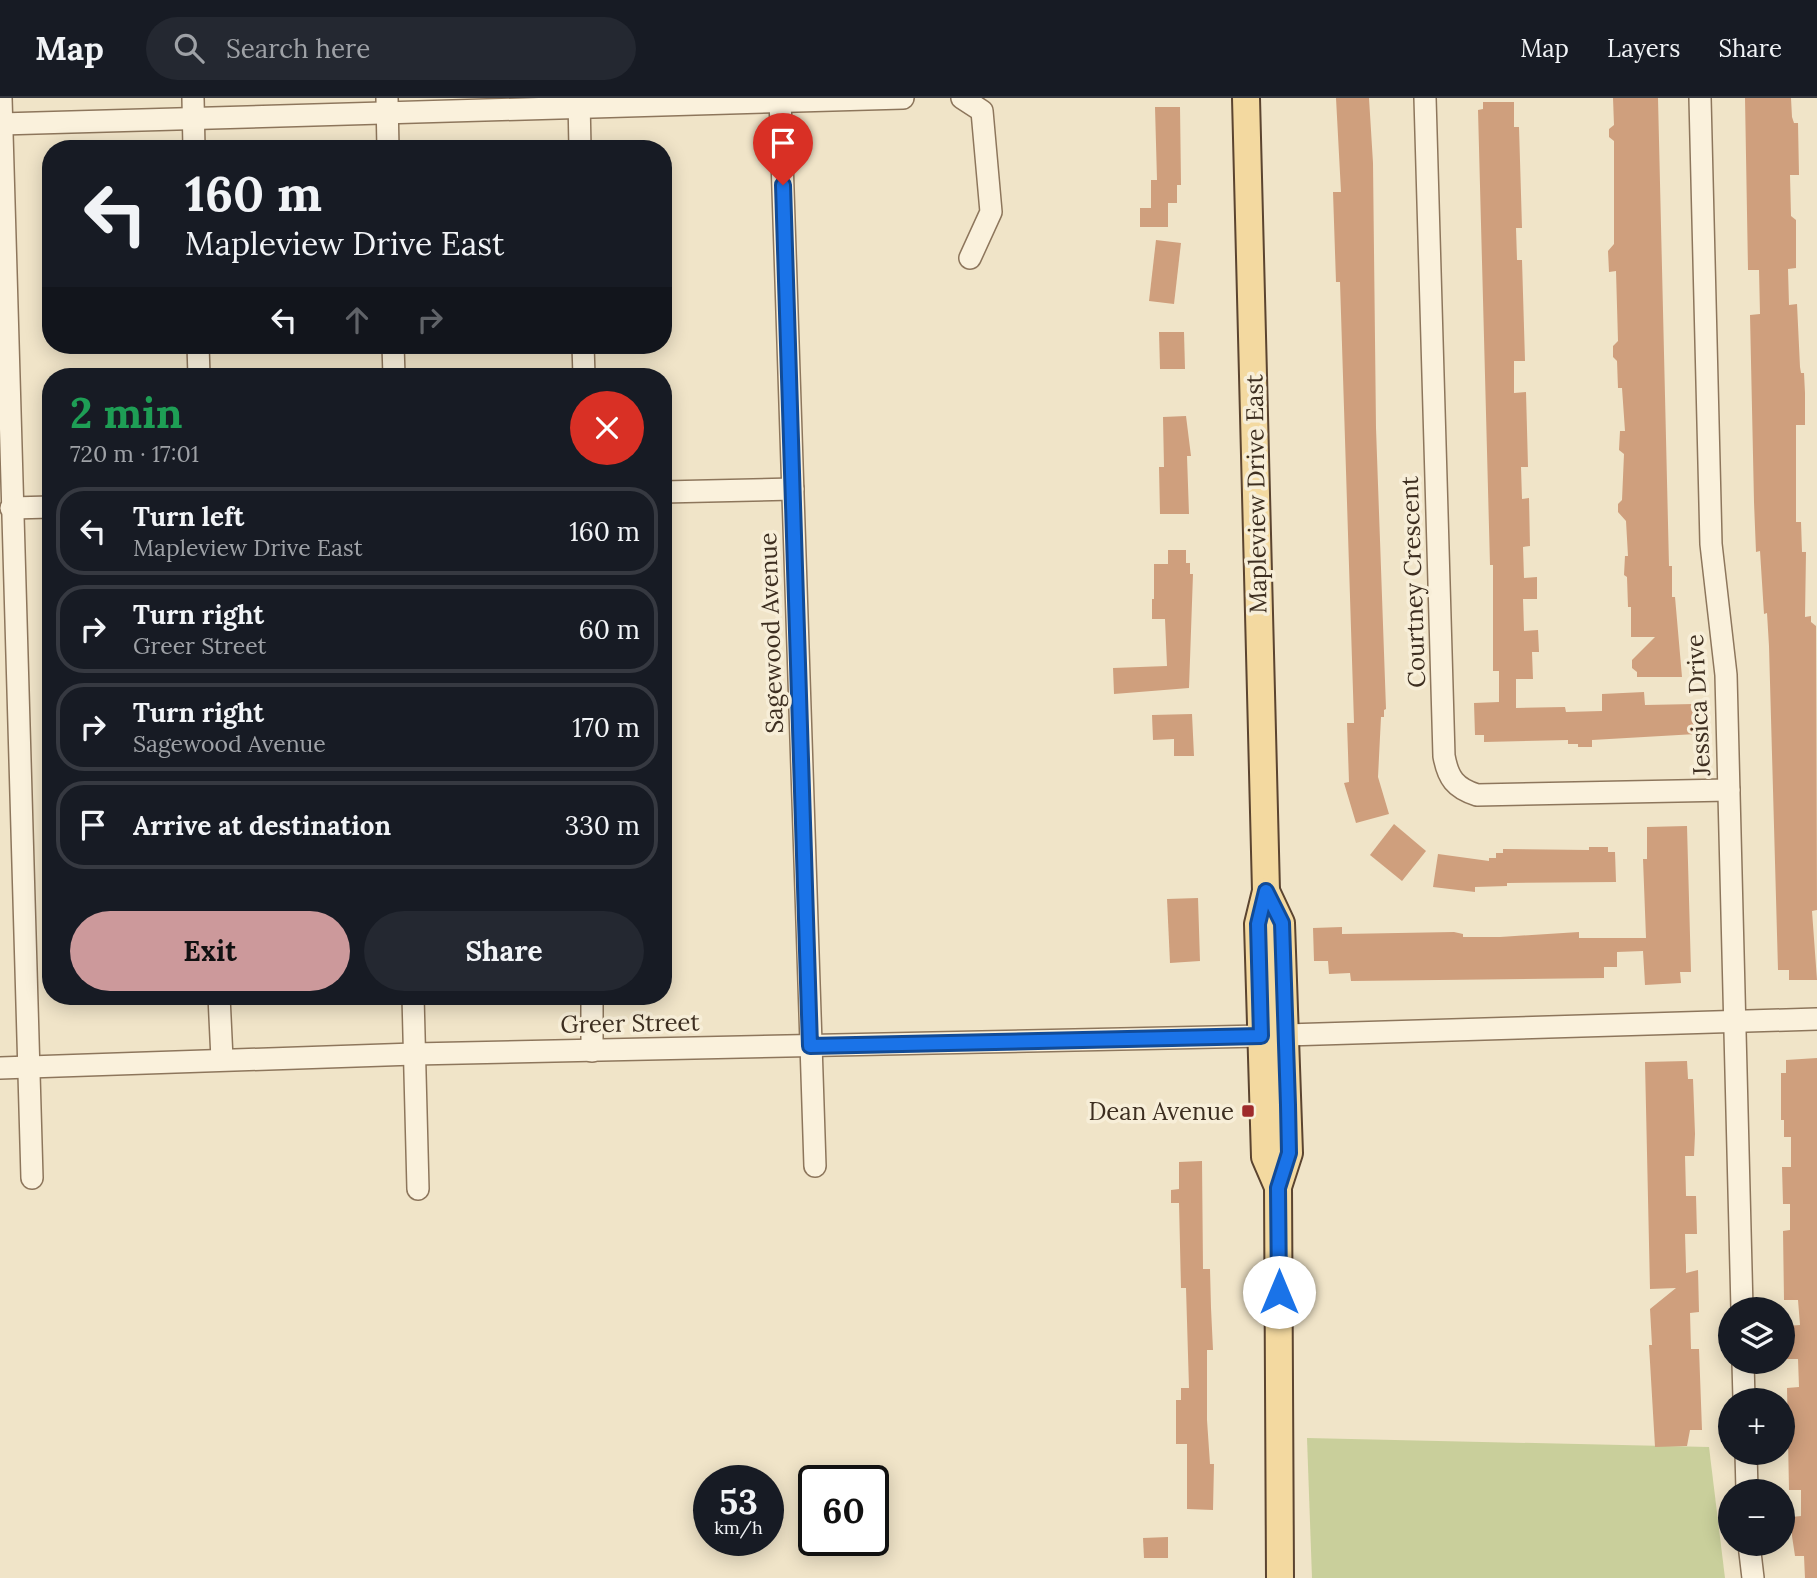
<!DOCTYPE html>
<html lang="en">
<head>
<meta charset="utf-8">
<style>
  body { margin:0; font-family:Lora,serif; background:#242831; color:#f1f3f6; height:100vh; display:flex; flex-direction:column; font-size:26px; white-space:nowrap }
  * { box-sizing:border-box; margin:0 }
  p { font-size:23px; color:#9ea1a6 }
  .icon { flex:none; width:38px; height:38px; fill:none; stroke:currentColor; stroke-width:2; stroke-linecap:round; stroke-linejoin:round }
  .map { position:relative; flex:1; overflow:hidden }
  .side { position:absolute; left:42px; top:270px; width:630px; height:637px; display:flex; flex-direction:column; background:#171b24; border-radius:28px; box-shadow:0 4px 18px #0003 }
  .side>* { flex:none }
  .top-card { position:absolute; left:42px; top:42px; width:630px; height:214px; border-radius:28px; box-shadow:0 4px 18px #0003; background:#171b24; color:#f1f3f6; overflow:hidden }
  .tools { position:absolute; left:1718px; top:1199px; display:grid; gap:14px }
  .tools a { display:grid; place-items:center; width:77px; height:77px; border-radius:50%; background:#171b24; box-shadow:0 4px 18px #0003; font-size:35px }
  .speed { position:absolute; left:693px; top:1367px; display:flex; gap:14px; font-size:35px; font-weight:700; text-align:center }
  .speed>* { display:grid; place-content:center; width:91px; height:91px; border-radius:50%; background:#171b24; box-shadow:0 4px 18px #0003; line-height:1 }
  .speed small { font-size:18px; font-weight:400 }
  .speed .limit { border:4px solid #111; border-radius:10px; background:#fff; color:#111 }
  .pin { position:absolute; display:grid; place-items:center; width:60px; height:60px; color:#fff; margin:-72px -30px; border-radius:50% 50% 50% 0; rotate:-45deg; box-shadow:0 0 7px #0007 }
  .pin .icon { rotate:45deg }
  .me { position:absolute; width:77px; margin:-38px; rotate:0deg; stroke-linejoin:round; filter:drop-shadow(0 0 5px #0008) }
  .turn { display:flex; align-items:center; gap:24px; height:147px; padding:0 28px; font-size:32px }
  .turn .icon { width:91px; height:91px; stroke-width:2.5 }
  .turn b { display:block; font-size:49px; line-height:60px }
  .lanes { display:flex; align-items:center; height:66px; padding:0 28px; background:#0003; justify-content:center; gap:35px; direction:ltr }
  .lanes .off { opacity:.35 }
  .round { display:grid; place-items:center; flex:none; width:74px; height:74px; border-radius:37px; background:#242831 }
  .summary { display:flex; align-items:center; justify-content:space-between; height:119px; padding:0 28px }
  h1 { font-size:42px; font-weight:700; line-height:52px; color:#1e9e55 }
  .cta { display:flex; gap:14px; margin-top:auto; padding:14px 28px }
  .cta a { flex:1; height:80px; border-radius:42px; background:#cc999b; color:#111; font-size:28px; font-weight:700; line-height:80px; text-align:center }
  .cta a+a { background:#242831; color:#f1f3f6 }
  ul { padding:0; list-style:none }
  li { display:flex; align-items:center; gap:21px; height:88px; margin:0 14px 10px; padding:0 14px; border:4px solid #363941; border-radius:28px }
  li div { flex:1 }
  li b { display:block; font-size:26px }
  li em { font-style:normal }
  header { display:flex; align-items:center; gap:42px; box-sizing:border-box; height:98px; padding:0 35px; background:#171b24; border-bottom:2px solid #363941 }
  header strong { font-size:33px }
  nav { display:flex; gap:38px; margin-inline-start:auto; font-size:24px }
  .search { width:490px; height:63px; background:#242831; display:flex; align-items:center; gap:18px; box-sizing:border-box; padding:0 24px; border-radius:38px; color:#9ea1a6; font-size:26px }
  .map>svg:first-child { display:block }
  .green { fill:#c9cf9b }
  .building { fill:#cf9f7d }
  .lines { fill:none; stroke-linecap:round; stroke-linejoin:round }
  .minor-casing { stroke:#8d765c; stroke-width:24 }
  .major-casing { stroke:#5b4430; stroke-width:30 }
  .minor { stroke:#faf1dc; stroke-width:21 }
  .major { stroke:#f3d9a0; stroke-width:26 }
  .route-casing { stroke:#114b97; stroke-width:18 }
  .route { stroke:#1a73e8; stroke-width:12 }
  .poi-dot { fill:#9e2a2b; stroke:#f7eed8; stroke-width:2.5 }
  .labels { text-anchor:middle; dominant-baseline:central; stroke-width:7; stroke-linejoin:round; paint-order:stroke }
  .street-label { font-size:24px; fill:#3d2e20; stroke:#f7eed8 }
  .poi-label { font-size:24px; fill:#3d2e20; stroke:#f7eed8; text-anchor:end }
</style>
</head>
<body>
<header>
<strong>Map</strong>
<div class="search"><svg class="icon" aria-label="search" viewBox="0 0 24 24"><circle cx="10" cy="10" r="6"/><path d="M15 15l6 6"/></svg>Search here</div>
<nav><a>Map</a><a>Layers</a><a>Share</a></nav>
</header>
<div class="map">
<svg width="1817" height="1480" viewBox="0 0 1817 1480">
  <rect width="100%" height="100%" fill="#f0e4c8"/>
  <polygon class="green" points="1307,1340 1709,1349 1725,1480 1312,1480"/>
  <g class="building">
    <polygon points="1336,0 1369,0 1373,65 1376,330 1386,611 1384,612 1384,619 1381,619 1378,679 1389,716 1356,725 1344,685 1349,684 1347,625 1354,625 1340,184 1336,184 1333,94 1341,94"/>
    <polygon points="1613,0 1658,0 1669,468 1672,468 1672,499 1675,499 1682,579 1637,579 1637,574 1632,570 1632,562 1655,539 1631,539 1631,509 1628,509 1627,479 1624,477 1625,458 1628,458 1626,423 1618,414 1618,406 1622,402 1624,356 1619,352 1620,333 1625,333 1622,290 1618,290 1617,263 1613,259 1613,248 1618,243 1616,173 1609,174 1608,153 1614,146 1614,43 1609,39 1609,31 1614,27"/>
    <polygon points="1745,0 1791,0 1792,19 1794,25 1798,25 1799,77 1790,77 1791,118 1796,122 1796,170 1788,171 1789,207 1797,206 1800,269 1801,275 1804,275 1805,295 1805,327 1796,327 1796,424 1801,424 1802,454 1806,454 1805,519 1811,518 1811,524 1816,528 1817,812 1812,813 1817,882 1789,882 1789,872 1778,872 1769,548 1767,515 1764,516 1760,453 1756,454 1754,404 1750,217 1760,216 1759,172 1748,172"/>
    <polygon points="1483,4 1514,4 1514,29 1519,29 1522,130 1516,130 1517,162 1522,162 1525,263 1514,263 1514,295 1526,294 1528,369 1521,369 1522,401 1529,400 1530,448 1523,449 1524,480 1537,479 1537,501 1523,501 1524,533 1538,532 1539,554 1532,554 1533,581 1516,581 1516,610 1565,609 1566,614 1602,613 1602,596 1644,594 1645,607 1694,606 1696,636 1592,642 1592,649 1578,649 1578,646 1568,646 1568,642 1484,644 1484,637 1475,637 1474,605 1499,604 1499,573 1493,573 1493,467 1490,467 1478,12 1483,11"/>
    <polygon points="1155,9 1180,9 1181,87 1177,87 1177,105 1168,105 1168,129 1140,129 1140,110 1151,110 1151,82 1157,82"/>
    <polygon points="1156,142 1181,145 1174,206 1149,203"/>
    <polygon points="1159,234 1184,234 1185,271 1160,271"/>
    <polygon points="1186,318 1191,358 1187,358 1189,416 1160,416 1159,369 1164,369 1163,319"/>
    <polygon points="1168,452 1186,452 1186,465 1190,465 1190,476 1193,476 1189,590 1114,596 1113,570 1167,568 1165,521 1152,521 1152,501 1154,501 1154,466 1168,466"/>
    <polygon points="1192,616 1194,658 1174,658 1174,641 1153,642 1152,617"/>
    <polygon points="1394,726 1426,753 1402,783 1370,757"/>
    <polygon points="1687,728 1691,874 1680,874 1681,885 1645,887 1643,853 1617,854 1617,869 1604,869 1604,880 1351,883 1350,875 1329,876 1328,863 1314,863 1313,830 1342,829 1342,836 1454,834 1463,836 1463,839 1500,839 1579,834 1579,840 1646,840 1643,761 1647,761 1647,729"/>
    <polygon points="1589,749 1608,749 1608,754 1615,754 1616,784 1507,785 1507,788 1475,789 1475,794 1433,789 1438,756 1489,763 1489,760 1496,760 1496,755 1503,755 1503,751 1589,752"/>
    <polygon points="1198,800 1200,863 1170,865 1167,801"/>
    <polygon points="1817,960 1817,1480 1805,1480 1804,1458 1795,1458 1792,1438 1792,1419 1801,1418 1801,1392 1789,1392 1787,1290 1799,1289 1798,1261 1787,1261 1786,1228 1800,1227 1798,1202 1784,1202 1783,1133 1790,1132 1790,1106 1783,1106 1782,1069 1791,1069 1791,1039 1784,1039 1784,1022 1781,1022 1781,975 1786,975 1786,962"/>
    <polygon points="1687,963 1688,981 1693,981 1695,1036 1694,1058 1685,1058 1686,1098 1696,1098 1697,1136 1685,1136 1686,1169 1686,1175 1698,1172 1699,1214 1690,1215 1691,1251 1699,1251 1702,1332 1690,1332 1687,1348 1655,1349 1649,1247 1652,1247 1650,1211 1676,1190 1650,1191 1645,964"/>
    <polygon points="1202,1063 1203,1171 1210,1171 1211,1210 1213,1252 1207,1252 1207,1322 1210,1366 1214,1366 1213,1412 1187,1411 1187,1346 1176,1346 1176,1302 1181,1302 1181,1290 1189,1290 1186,1190 1181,1190 1179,1105 1171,1105 1171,1092 1179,1091 1179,1064"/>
    <polygon points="1168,1439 1168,1460 1144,1460 1143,1440"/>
  </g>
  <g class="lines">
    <defs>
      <g id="minor">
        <polyline points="1,0 32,1080"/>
        <polyline points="193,0 194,51"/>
        <polyline points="387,0 388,51"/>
        <polyline points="579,0 580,51"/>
        <polyline points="780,0 815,1068"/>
        <polyline points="962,0 982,13 991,114 970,160"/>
        <path d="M1425 0 1444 658C1448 680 1455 690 1477 697L1729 692"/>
        <polyline points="1700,0 1711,446 1726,577 1742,1211"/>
        <polyline points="1,26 903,0"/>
        <polyline points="198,247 199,278"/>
        <polyline points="393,247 394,278"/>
        <polyline points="583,247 584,278"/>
        <polyline points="663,394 793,391"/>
        <polyline points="11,410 51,409"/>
        <polyline points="219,898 222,961"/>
        <polyline points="413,898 418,1091"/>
        <polyline points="592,898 592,953"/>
        <polyline points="1286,937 1817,921"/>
        <polyline points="0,970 414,956 1261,938"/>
        <polyline points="1743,1264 1744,1302"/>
        <polyline points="1746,1354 1747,1393"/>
        <polyline points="1749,1446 1753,1480"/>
      </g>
      <g id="major">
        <polyline points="1246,0 1266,793 1258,826 1265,1059 1278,1089"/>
        <polyline points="1266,793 1281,825 1289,1055 1278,1089 1280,1480"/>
      </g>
    </defs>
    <use href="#minor" class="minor-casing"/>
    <use href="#major" class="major-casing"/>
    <use href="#minor" class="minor"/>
    <use href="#major" class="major"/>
  </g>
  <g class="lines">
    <defs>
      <polyline id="route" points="783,87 810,948 1261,938 1258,826 1266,793 1282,825 1288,1007 1289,1055 1278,1090 1279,1194"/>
    </defs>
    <use href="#route" class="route-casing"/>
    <use href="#route" class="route"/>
  </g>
  <rect class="poi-dot" x="1241" y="1006" width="14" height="14" rx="3.5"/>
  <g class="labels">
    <g class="street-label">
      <text transform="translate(1256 396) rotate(-91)">Mapleview Drive East</text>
      <text transform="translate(1413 484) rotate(-92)">Courtney Crescent</text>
      <text transform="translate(771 535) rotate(-92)">Sagewood Avenue</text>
      <text transform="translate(1698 607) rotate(-93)">Jessica Drive</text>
      <text transform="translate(630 925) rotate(-1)">Greer Street</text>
    </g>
    <g class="poi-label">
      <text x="1234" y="1013">Dean Avenue</text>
    </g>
  </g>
</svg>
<div class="tools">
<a><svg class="icon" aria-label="layers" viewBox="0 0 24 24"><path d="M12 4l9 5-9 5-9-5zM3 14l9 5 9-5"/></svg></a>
<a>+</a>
<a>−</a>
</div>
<div class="speed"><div>53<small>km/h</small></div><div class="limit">60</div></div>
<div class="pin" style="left:783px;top:87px;background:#d93025"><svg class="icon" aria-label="arrive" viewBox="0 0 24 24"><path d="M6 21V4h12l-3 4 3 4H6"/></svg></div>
<svg class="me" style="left:1279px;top:1194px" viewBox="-20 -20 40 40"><circle r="19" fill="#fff"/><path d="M0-13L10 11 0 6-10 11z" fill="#1a73e8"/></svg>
<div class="top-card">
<div class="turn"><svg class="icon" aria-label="left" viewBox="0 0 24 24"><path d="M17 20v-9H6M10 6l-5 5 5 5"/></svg><div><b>160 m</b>Mapleview Drive East</div></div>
<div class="lanes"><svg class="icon" aria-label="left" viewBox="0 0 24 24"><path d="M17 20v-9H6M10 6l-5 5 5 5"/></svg><svg class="icon off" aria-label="ahead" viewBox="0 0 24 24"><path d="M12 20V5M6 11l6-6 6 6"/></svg><svg class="icon off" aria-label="right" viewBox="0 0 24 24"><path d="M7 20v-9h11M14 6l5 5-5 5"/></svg></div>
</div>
<section class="side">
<div class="summary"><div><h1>2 min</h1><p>720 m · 17:01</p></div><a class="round" style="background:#d93025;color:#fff"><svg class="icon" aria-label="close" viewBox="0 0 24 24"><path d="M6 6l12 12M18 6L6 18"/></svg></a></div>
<ul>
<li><svg class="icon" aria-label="left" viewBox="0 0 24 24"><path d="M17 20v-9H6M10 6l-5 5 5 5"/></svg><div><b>Turn left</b><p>Mapleview Drive East</p></div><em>160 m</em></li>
<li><svg class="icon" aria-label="right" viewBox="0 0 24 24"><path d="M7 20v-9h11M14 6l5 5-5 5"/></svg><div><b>Turn right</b><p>Greer Street</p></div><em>60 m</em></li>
<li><svg class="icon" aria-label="right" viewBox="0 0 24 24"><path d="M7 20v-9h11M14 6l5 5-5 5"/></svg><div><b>Turn right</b><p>Sagewood Avenue</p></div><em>170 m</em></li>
<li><svg class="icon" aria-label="arrive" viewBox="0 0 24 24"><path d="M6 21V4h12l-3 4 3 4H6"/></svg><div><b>Arrive at destination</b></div><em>330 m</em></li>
</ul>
<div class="cta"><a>Exit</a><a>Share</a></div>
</section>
</div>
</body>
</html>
